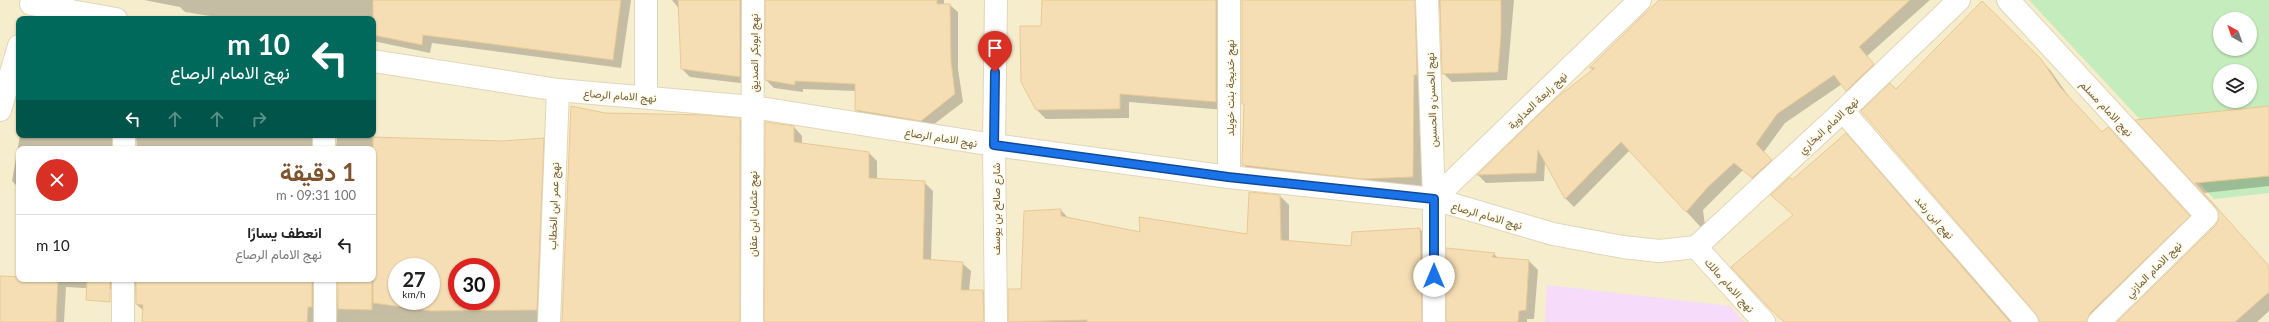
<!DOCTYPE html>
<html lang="ar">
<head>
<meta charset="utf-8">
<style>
  body { margin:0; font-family:Lato,Vazirmatn,sans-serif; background:#f2f2f2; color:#222; direction:rtl; height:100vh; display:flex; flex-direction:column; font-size:15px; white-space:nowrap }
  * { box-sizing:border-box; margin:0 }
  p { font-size:13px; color:#767676 }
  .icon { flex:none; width:22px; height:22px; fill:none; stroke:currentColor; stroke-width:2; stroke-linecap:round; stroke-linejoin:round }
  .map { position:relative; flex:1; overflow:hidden; direction:ltr }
  .details { position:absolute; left:16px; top:146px; width:360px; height:136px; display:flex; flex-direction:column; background:#fff; border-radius:8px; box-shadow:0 1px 3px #0004; direction:rtl }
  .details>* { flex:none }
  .banner { position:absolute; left:16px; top:16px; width:360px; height:122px; border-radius:8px; box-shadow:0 1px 3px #0004; direction:rtl; background:#00695c; color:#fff; overflow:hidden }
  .needle { width:26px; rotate:320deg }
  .controls { position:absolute; left:2213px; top:12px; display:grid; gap:8px }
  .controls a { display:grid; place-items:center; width:44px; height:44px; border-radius:50%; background:#fff; box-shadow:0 1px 3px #0004; font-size:20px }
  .speed { position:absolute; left:388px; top:258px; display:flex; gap:8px; font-size:20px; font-weight:700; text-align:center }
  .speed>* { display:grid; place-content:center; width:52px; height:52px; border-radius:50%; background:#fff; box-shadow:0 1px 3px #0004; line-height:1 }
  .speed small { font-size:10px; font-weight:400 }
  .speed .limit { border:6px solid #d22; background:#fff; color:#111 }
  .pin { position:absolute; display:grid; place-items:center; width:34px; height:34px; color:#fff; margin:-41px -17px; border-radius:50% 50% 50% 0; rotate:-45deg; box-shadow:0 0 4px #0007 }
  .pin .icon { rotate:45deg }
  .me { position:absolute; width:44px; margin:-22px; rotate:0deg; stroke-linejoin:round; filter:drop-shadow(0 0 3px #0008) }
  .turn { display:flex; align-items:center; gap:14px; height:84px; padding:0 20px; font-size:18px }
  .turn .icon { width:52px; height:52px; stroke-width:2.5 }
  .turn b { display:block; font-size:28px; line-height:34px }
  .lanes { display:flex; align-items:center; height:38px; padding:0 20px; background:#0003; justify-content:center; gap:20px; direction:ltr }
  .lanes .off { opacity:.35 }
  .round { display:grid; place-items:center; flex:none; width:42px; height:42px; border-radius:21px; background:#f2f2f2 }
  .headline { display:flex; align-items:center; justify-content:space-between; height:68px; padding:0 20px }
  h1 { font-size:24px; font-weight:700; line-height:30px; color:#7f532d }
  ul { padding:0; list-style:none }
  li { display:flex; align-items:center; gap:12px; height:60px; padding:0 20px; border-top:1px solid #e0e0e0 }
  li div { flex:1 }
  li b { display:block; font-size:15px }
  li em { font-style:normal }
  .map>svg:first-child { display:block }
  .residential { fill:#f6edcc; fill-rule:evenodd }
  .education { fill:#f6dbfa }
  .green { fill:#c4ecbc; fill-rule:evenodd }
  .shadow { fill:#0003; fill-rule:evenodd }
  .building { fill:#f5deb4; stroke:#e8c994; fill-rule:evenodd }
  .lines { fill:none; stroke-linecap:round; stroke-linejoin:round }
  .minor-casing { stroke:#e2d6ba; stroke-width:24 }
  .path { stroke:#d9c198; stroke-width:2.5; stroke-dasharray:1 3; stroke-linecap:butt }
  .minor { stroke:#fff; stroke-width:22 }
  .route-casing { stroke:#114b97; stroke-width:10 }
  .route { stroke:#1a73e8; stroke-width:7 }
  .labels { text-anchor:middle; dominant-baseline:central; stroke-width:3; stroke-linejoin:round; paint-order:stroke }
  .street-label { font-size:11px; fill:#756245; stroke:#fffbe6 }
</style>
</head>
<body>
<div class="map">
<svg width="2269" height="322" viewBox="0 0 2269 322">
  <rect width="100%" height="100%" fill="#fef9de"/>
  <path class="residential" d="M0 0H2269V322H0ZM19 19H373V135H19ZM2220 19H2250V49H2220ZM2220 71H2250V101H2220ZM19 149H373V279H19ZM397 267H431V301H397ZM457 267H491V301H457Z"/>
  <polygon class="education" points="1547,285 1730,306 1744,322 1545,322"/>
  <path class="green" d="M2029 0H2269V193L2214 199ZM2220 19H2250V49H2220ZM2220 71H2250V101H2220Z"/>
  <g class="shadow">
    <polygon points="144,0 631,0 621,68 432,43 430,53 373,41 373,19 229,19 185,12 180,7"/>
    <polygon points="672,0 752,0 748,84 690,77 682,69 680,10"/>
    <polygon points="766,0 944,0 944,5 950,5 958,12 958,69 963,102 929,128 864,118 856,110 856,91 803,89 803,92 774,88 766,80"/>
    <polygon points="1043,0 1230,0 1225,110 1129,102 1129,118 1046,119 1037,110"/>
    <polygon points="1242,0 1428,0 1422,83 1422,186 1371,187 1252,173 1243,164 1245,106 1242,103"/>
    <polygon points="1439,0 1514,0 1507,80 1452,82 1443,73"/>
    <polygon points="1662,0 1930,0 1867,56 1881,73 1855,98 1842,84 1785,123 1763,153 1779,168 1761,186 1743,170 1703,210 1706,233 1630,150 1574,207 1566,199 1545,162 1544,181 1486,183 1478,175 1557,99 1593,71 1591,68 1642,16"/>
    <polygon points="1982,3 2050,70 2070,98 2102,133 2117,138 2199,226 2101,322 2042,322 1896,90"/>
    <polygon points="2269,107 2269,186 2204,193 2137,120"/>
    <polygon points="605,114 740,119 748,128 747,322 563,322"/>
    <polygon points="794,127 802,136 802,144 869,153 877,161 877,180 924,182 933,191 931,261 962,263 971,271 969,291 983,291 991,299 992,322 766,322"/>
    <polygon points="20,135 123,135 120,149 19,149 19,188 12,181"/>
    <polygon points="136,135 321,135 320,149 137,149"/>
    <path d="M337 136 403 140 503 142 543 139 552 148 545 322H337L338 279H373V149H336ZM397 267H431V301H397ZM457 267H491V301H457Z"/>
    <polygon points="1854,142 2012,322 1784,322 1770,309 1794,215 1792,181"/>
    <polygon points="1280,196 1289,205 1289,242 1352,247 1353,233 1420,229 1429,238 1430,322 1009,322 1009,290 1022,290 1061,210 1068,218 1141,233 1248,235"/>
    <polygon points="1448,249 1494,254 1498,258 1529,261 1538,270 1534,319 1527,319 1527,322 1447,322"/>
    <polygon points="2269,266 2269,311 2257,322 2118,322"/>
    <polygon points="0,276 19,279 123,279 119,290 66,287 64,322 0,322"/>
    <polygon points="135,279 325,279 321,322 144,322 144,311 136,304"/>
  </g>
  <g class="building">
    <polygon points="373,0 621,0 613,60 423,35 422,45 373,35"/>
    <polygon points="678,0 740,0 740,77 681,69"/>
    <polygon points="765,0 937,0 937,4 950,4 951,61 955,94 921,121 855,110 855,84 795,81 795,85 765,80"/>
    <polygon points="1042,0 1216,0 1216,102 1120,94 1120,109 1036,110 1021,82 1020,26 1041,26"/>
    <polygon points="1242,0 1415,0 1417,75 1414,75 1413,177 1362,179 1242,165 1244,104 1242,104"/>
    <polygon points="1440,0 1501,0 1501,35 1498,72 1442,74"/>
    <polygon points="1659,0 1910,0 1859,47 1874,64 1846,91 1834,75 1777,114 1756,144 1772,160 1752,178 1734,163 1708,187 1686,212 1621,142 1565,199 1538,150 1536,173 1477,175 1556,98 1595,68 1589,68"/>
    <polygon points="1982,1 2041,59 2060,87 2102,132 2108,127 2190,216 2090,313 2087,322 2039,322 2036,314 1861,111 1890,83 1896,89"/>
    <polygon points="571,106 605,113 706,115 740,118 740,322 562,322"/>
    <polygon points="2269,106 2269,176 2195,183 2269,266 2269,292 2235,322 2117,322 2216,225 2219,219 2216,208 2135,120"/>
    <polygon points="765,122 794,126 794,142 869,152 869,178 925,181 923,259 963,262 961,290 983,290 984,322 764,322"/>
    <polygon points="1846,133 2010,322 1784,322 1770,309 1731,267 1793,215 1771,195 1790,177 1792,180"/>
    <path d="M373 137 503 141 544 138 537 310 431 311 373 303ZM397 267H431V301H397ZM457 267H491V301H457Z"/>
    <polygon points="1249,192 1280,195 1281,240 1351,246 1352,232 1420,228 1422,322 1087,322 1087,320 1008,322 1008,289 1021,289 1024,211 1061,209 1061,216 1140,232 1139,217 1247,234"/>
    <polygon points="1446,248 1495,253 1492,257 1529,260 1526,310 1519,311 1518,322 1446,322"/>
    <polygon points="0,276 19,277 19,279 58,279 56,322 0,322"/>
    <polygon points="87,279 110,279 110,302 86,300"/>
    <polygon points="136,279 312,279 312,307 308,307 307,322 142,322 143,305 136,304"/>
    <polygon points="338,279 372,279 372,310 338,309"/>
  </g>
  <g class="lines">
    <defs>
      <g id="minor">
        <polyline points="1427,0 1434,199 1434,322"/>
        <polyline points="2008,0 2207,216 2099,322"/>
        <polyline points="31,4 116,19"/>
        <polyline points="373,61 558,90 753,107 994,145 1229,177 1434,199 1553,234 1623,247 1659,251 1696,247"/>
        <polyline points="646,96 646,0"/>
        <polyline points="0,110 19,46"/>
        <polyline points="1843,111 2027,322"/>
        <polyline points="324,135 324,149"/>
        <polyline points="124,149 124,135"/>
        <polyline points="1229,177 1229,0"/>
        <polyline points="1434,199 1640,0"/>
        <polyline points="1696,247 1843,111 1959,0"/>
        <polyline points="1696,247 1764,322"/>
        <polyline points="325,279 325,322"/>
        <polyline points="123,322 123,279"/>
        <polyline points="549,322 558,90"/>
        <polyline points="752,322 753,0"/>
        <polyline points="996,322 994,145 996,0"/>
      </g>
    </defs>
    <use href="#minor" class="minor-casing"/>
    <polyline class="path" points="355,320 520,320"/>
    <use href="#minor" class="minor"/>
  </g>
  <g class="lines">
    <defs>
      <polyline id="route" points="995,72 994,145 1228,177 1434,199 1434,276"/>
    </defs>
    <use href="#route" class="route-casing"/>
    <use href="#route" class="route"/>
  </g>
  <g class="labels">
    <g class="street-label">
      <text transform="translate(753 53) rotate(-90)">نهج ابوبكر الصديق</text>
      <text transform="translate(1229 88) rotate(-90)">نهج خديجة بنت خويلد</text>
      <text transform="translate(620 95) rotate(4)">نهج الامام الرصاع</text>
      <text transform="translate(1431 100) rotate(-92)">نهج الحسن و الحسين</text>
      <text transform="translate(1537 100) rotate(-44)">نهج رابعة العداوية</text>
      <text transform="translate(2107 108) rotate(47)">نهج الامام مسلم</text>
      <text transform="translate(1828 125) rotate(-43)">نهج الامام البخاري</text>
      <text transform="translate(941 137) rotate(9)">نهج الامام الرصاع</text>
      <text transform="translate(553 206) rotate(-88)">نهج عمر ابن الخطاب</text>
      <text transform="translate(995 209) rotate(-90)">شارع صالح بن يوسف</text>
      <text transform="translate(752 214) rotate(-90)">نهج عثمان ابن عفان</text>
      <text transform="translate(1487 215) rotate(16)">نهج الامام الرصاع</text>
      <text transform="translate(1935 217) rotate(49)">نهج ابن رشد</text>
      <text transform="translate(2153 269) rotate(-45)">نهج الامام المازني</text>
      <text transform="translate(1730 285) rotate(48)">نهج الامام مالك</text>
    </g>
  </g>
</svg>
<div class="controls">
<a><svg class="needle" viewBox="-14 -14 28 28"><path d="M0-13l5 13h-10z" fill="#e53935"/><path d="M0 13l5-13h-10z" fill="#767676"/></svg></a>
<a><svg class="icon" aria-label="layers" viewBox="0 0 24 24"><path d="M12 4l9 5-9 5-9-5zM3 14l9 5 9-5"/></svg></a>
</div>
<div class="speed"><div>27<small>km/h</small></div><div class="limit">30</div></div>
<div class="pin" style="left:995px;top:72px;background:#d93025"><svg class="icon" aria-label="arrive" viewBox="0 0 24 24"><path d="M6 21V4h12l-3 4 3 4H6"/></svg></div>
<svg class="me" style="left:1434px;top:276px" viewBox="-20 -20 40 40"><circle r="19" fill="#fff"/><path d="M0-13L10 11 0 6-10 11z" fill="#1a73e8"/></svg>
<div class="banner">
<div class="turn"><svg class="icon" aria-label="left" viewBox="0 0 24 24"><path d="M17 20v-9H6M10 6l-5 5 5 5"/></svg><div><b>10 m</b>نهج الامام الرصاع</div></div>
<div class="lanes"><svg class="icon" aria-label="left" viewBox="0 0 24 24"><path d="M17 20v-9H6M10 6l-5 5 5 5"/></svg><svg class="icon off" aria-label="ahead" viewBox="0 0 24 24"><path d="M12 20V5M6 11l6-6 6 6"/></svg><svg class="icon off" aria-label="ahead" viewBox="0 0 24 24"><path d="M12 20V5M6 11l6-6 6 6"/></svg><svg class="icon off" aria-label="right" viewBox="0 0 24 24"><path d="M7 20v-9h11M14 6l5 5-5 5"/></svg></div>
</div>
<section class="details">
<div class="headline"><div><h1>1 دقيقة</h1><p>100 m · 09:31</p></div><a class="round" style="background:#d93025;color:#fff"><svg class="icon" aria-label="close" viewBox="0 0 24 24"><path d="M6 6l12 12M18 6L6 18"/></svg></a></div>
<ul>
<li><svg class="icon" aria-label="left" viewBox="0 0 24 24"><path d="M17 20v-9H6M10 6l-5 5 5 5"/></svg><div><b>انعطف يسارًا</b><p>نهج الامام الرصاع</p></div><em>10 m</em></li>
</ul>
</section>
</div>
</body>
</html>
